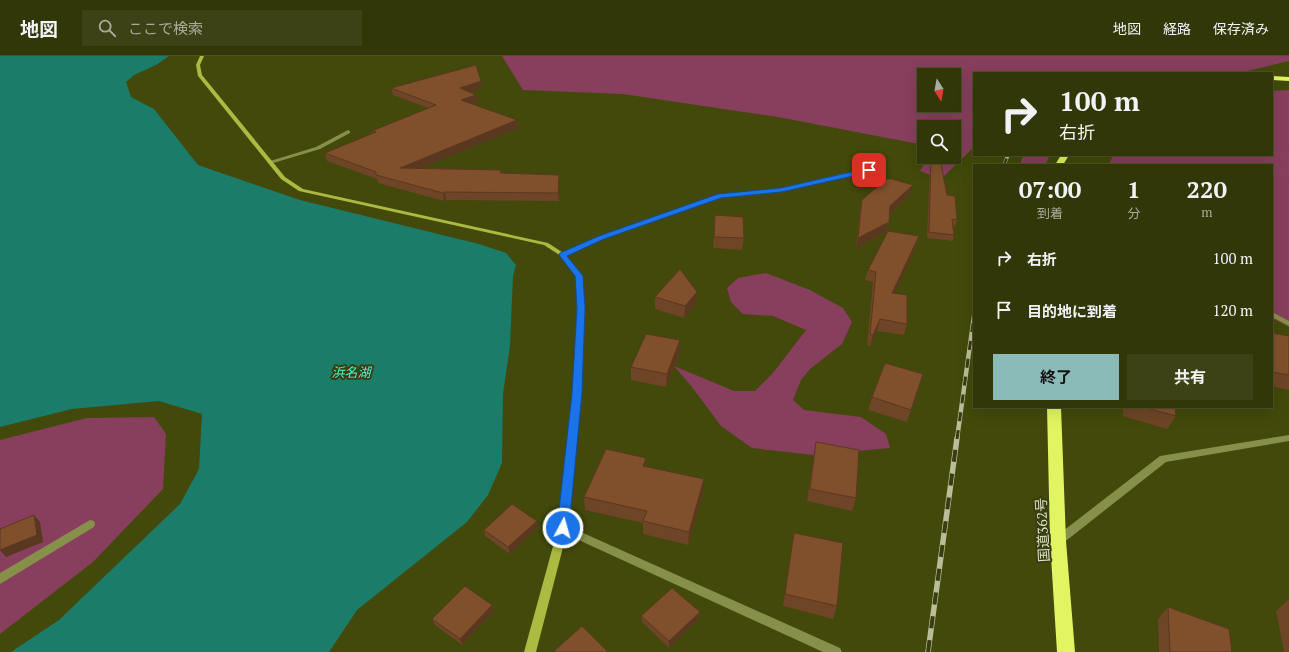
<!DOCTYPE html>
<html lang="ja">
<head>
<meta charset="utf-8">
<style>
  body { margin:0; font-family:"PT Serif","Noto Sans JP",serif; background:#3d4216; color:#f1f3f6; height:100vh; display:flex; flex-direction:column; font-size:15px; white-space:nowrap }
  * { box-sizing:border-box; margin:0 }
  p { font-size:13px; color:#a8ac9c }
  .icon { flex:none; width:22px; height:22px; fill:none; stroke:currentColor; stroke-width:2; stroke-linecap:round; stroke-linejoin:round }
  .map { position:relative; flex:1; overflow:hidden }
  .panel { position:absolute; left:973px; top:108px; width:300px; height:244px; display:flex; flex-direction:column; background:#323708; border-radius:0px; box-shadow:0 4px 16px #0002,0 0 0 1px #4d5129 }
  .panel>* { flex:none }
  .guide { position:absolute; left:973px; top:16px; width:300px; height:84px; border-radius:0px; box-shadow:0 4px 16px #0002,0 0 0 1px #4d5129; background:#323708; color:#f1f3f6; overflow:hidden }
  .needle { width:26px; rotate:169deg }
  .fabs { position:absolute; left:917px; top:12px; display:grid; gap:8px }
  .fabs a { display:grid; place-items:center; width:44px; height:44px; border-radius:0px; background:#323708; box-shadow:0 4px 16px #0002,0 0 0 1px #4d5129; font-size:20px }
  .pin { position:absolute; display:grid; place-items:center; width:34px; height:34px; color:#fff; margin:-17px; border-radius:8px; box-shadow:0 2px 6px #0006 }
  .me { position:absolute; width:44px; margin:-22px; rotate:6deg; stroke-linejoin:round; filter:drop-shadow(0 0 3px #0008) }
  .turn { display:flex; align-items:center; gap:14px; height:84px; padding:0 20px; font-size:18px }
  .turn .icon { width:52px; height:52px; stroke-width:2.5 }
  .turn b { display:block; font-size:28px; line-height:34px }
  .eta { display:flex; justify-content:space-evenly; align-items:center; height:68px; text-align:center }
  .eta b { font-size:24px; font-weight:700; line-height:28px }
  .button { display:flex; gap:8px; margin-top:auto; padding:8px 20px }
  .button a { flex:1; height:46px; border-radius:0px; background:#8bbbb9; color:#111; font-size:16px; font-weight:700; line-height:46px; text-align:center }
  .button a+a { background:#3d4216; color:#f1f3f6 }
  ul { padding:0; list-style:none }
  li { display:flex; align-items:center; gap:12px; height:52px; padding:0 20px }
  li div { flex:1 }
  li b { display:block; font-size:15px }
  li em { font-style:normal }
  header { display:flex; align-items:center; gap:24px; box-sizing:border-box; height:56px; padding:0 20px; background:#323708; border-bottom:1px solid #4d5129 }
  header strong { font-size:19px }
  nav { display:flex; gap:22px; margin-inline-start:auto; font-size:14px }
  .search { width:280px; height:36px; background:#3d4216; display:flex; align-items:center; gap:10px; box-sizing:border-box; padding:0 14px; border-radius:0px; color:#a8ac9c; font-size:15px }
  .map>svg:first-child { display:block }
  .green { fill:#873f5d; fill-rule:evenodd }
  .water { fill:#1b7c69 }
  .lines { fill:none; stroke-linecap:round; stroke-linejoin:round }
  .street { fill:#86904a; fill-rule:evenodd }
  .secondary { fill:#abba41; fill-rule:evenodd }
  .highway { fill:#e2f461; fill-rule:evenodd }
  .rail-far2-casing { stroke:#b9be98; stroke-width:3.5 }
  .rail-far1-casing { stroke:#b9be98; stroke-width:4.5 }
  .rail-casing { stroke:#b9be98; stroke-width:5.5 }
  .rail-far2 { stroke:#383e11; stroke-width:2.5; stroke-dasharray:7; stroke-linecap:butt }
  .rail-far1 { stroke:#383e11; stroke-width:3; stroke-dasharray:9; stroke-linecap:butt }
  .rail { stroke:#383e11; stroke-width:4; stroke-dasharray:12; stroke-linecap:butt }
  .wall { fill:#6e4526 }
  .shaded-wall { fill:#5a381f }
  .building { fill:#80502c; stroke:#5a381f }
  .route { fill:#1a73e8; stroke:#114b97 }
  .labels { text-anchor:middle; dominant-baseline:central; stroke-width:4; stroke-linejoin:round; paint-order:stroke }
  .water-label { font-size:13px; font-style:italic; fill:#4cf5d2; stroke:#383e11 }
  .near-street-label { font-size:14px; fill:#dce1c3; stroke:#383e11 }
</style>
</head>
<body>
<header>
<strong>地図</strong>
<div class="search"><svg class="icon" aria-label="search" viewBox="0 0 24 24"><circle cx="10" cy="10" r="6"/><path d="M15 15l6 6"/></svg>ここで検索</div>
<nav><a>地図</a><a>経路</a><a>保存済み</a></nav>
</header>
<div class="map">
<svg width="1289" height="596" viewBox="0 0 1289 596">
  <rect width="100%" height="100%" fill="#42490a"/>
  <g class="green">
    <path d="M502 0H1289V5L1247 15 1228 17H974V91L941 123 920 115 929 101H954V71H924V89L778 61 623 38 523 34ZM924 19H954V49H924Z"/>
    <polygon points="1289,34 1289,271 1272,262 1272,109 1109,109 1113,99 1272,99 1272,35"/>
    <polygon points="1023,99 1050,99 1045,109 1020,109"/>
    <polygon points="766,217 810,234 843,252 852,266 842,288 810,313 801,324 793,344 804,354 861,361 886,378 890,392 814,399 752,392 721,370 692,331 674,310 734,335 755,335 773,317 806,274 773,260 743,258 731,246 727,232 738,222"/>
    <polygon points="154,361 166,378 163,433 93,506 0,578 0,384 87,362"/>
  </g>
  <polygon class="water" points="0,0 169,0 156,9 134,19 126,26 131,41 154,53 198,109 300,144 479,188 506,197 516,209 513,220 510,290 503,338 502,407 488,439 467,466 357,554 329,596 11,596 59,564 180,448 199,413 202,358 159,345 72,353 0,371"/>
  <g class="lines">
    <g class="street">
      <polygon points="348,74 350,75 350,77 320,93 270,108 267,106 316,91"/>
      <polygon points="877,112 880,114 879,115 841,122 781,136 721,142 603,182 565,200 563,201 560,199 599,180 718,139 781,132 841,118"/>
      <polygon points="1272,256 1289,265 1289,270 1272,261"/>
      <polygon points="1289,379 1289,385 1166,406 1062,488 1058,489 1054,488 1053,485 1054,482 1160,400"/>
      <polygon points="90,464 94,465 95,468 94,471 0,528 0,517"/>
      <polygon points="563,468 840,592 842,596 823,596 559,475 558,472 559,469"/>
    </g>
    <polygon class="secondary" points="200,0 204,0 200,9 202,19 285,121 303,133 548,187 565,198 582,220 585,252 581,337 568,472 536,596 524,596 558,472 573,337 577,252 576,220 561,200 544,189 299,135 281,123 198,20 196,9"/>
    <g class="highway">
      <polygon points="1272,20 1289,21 1289,25 1272,24"/>
      <polygon points="1061,99 1069,99 1063,109 1055,109"/>
      <polygon points="1047,351 1061,351 1066,485 1075,596 1057,596 1050,485"/>
    </g>
    <defs>
      <polyline id="rail-far2" points="1004,109 1008,99"/>
      <polyline id="rail-far1" points="957,383 974,260"/>
      <polyline id="rail" points="928,596 957,382"/>
    </defs>
    <use href="#rail-far2" class="rail-far2-casing"/>
    <use href="#rail-far1" class="rail-far1-casing"/>
    <use href="#rail" class="rail-casing"/>
    <use href="#rail-far2" class="rail-far2"/>
    <use href="#rail-far1" class="rail-far1"/>
    <use href="#rail" class="rail"/>
  </g>
  <g class="wall">
    <polygon points="391,32 482,32 470,36 476,39 478,46 472,48 517,64 518,72 420,112 501,114 502,117 559,119 559,145 446,144 444,145 378,127 377,123 327,105 325,97 372,78 372,75 428,52 393,39"/>
    <polygon points="931,103 957,164 955,170 953,169 954,179 953,185 927,182 930,109"/>
    <polygon points="910,138 890,158 889,166 887,175 856,192 860,154 862,144"/>
    <polygon points="715,159 744,182 742,194 713,192"/>
    <polygon points="919,180 916,190 894,237 907,268 904,279 877,275 870,290 867,289 873,226 865,224 868,214"/>
    <polygon points="697,236 696,248 684,262 655,253 655,241"/>
    <polygon points="1272,277 1289,280 1289,334 1272,330"/>
    <polygon points="680,284 680,297 666,331 631,324 631,311"/>
    <polygon points="923,318 907,366 868,354 872,341"/>
    <polygon points="1123,351 1175,351 1176,360 1167,373 1123,360"/>
    <polygon points="816,386 856,442 852,455 807,445 814,399"/>
    <polygon points="646,402 646,411 703,436 688,489 643,478 643,467 585,454 584,441"/>
    <polygon points="538,471 510,498 485,480 484,474"/>
    <polygon points="794,477 837,550 833,563 783,550 792,490"/>
    <polygon points="1289,543 1289,596 1284,596 1276,555"/>
    <polygon points="492,549 493,556 462,589 435,569 432,563"/>
    <polygon points="1168,551 1232,596 1159,596 1158,563"/>
    <polygon points="641,560 699,562 669,592 642,566"/>
  </g>
  <g class="shaded-wall">
    <polygon points="481,25 482,32 461,39 460,32"/>
    <polygon points="476,39 478,46 462,51 461,44"/>
    <polygon points="517,64 518,72 402,120 400,112"/>
    <polygon points="559,119 559,145 558,137"/>
    <polygon points="913,129 910,138 888,160 890,150"/>
    <polygon points="445,136 446,144 444,145 443,137"/>
    <polygon points="889,166 887,175 856,192 858,182"/>
    <polygon points="919,180 916,190 890,248 892,237"/>
    <polygon points="697,236 696,248 684,262 685,250"/>
    <polygon points="880,263 877,275 870,290 873,279"/>
    <polygon points="680,284 680,297 666,331 667,318"/>
    <polygon points="646,402 646,414 643,410"/>
    <polygon points="704,423 703,436 688,489 689,476"/>
    <polygon points="34,459 40,466 43,486 6,501 0,494"/>
    <polygon points="537,465 538,471 510,498 508,491"/>
    <polygon points="492,549 493,556 462,589 460,583"/>
    <polygon points="700,556 699,562 669,592 669,585"/>
  </g>
  <g class="building">
    <polygon points="476,9 481,25 460,32 476,39 461,44 517,64 400,112 501,114 500,117 559,119 558,137 445,136 443,137 376,119 376,116 325,97 376,76 372,75 436,49 391,32"/>
    <polygon points="931,103 940,103 947,139 955,140 957,164 952,163 954,179 929,176"/>
    <polygon points="886,123 892,123 913,129 890,150 889,166 858,182 862,144"/>
    <polygon points="715,159 743,161 744,182 714,181"/>
    <polygon points="888,175 919,180 892,237 907,239 907,268 880,263 873,279 870,278 876,216 868,214"/>
    <polygon points="680,213 697,236 685,250 655,241"/>
    <polygon points="1272,277 1289,280 1289,319 1272,316"/>
    <polygon points="646,278 680,284 667,318 631,311"/>
    <polygon points="885,307 923,318 911,354 872,341"/>
    <polygon points="1143,351 1175,351 1176,360"/>
    <polygon points="816,386 859,394 856,442 810,433"/>
    <polygon points="606,393 646,402 643,410 704,423 689,476 643,465 647,455 584,441"/>
    <polygon points="512,448 537,465 508,491 484,474"/>
    <polygon points="34,459 37,479 0,494 0,473"/>
    <polygon points="794,477 843,487 837,550 785,538"/>
    <polygon points="465,530 492,549 460,583 432,563"/>
    <polygon points="672,532 700,556 669,585 641,560"/>
    <polygon points="1168,551 1229,573 1232,596 1170,596"/>
    <polygon points="582,570 608,596 553,596"/>
  </g>
  <polygon class="route" points="869,112 872,114 871,116 781,136 721,142 604,183 567,200 583,220 585,252 582,337 569,472 567,476 563,477 559,476 557,472 572,337 577,252 575,220 559,199 560,197 599,180 718,138 781,132"/>
  <g class="labels">
    <g class="water-label">
      <text x="351" y="316">浜名湖</text>
    </g>
    <g class="near-street-label">
      <text transform="translate(1042 474) rotate(-93)">国道362号</text>
    </g>
  </g>
</svg>
<div class="fabs">
<a><svg class="needle" viewBox="-14 -14 28 28"><path d="M0-13l5 13h-10z" fill="#e53935"/><path d="M0 13l5-13h-10z" fill="#a8ac9c"/></svg></a>
<a><svg class="icon" aria-label="search" viewBox="0 0 24 24"><circle cx="10" cy="10" r="6"/><path d="M15 15l6 6"/></svg></a>
</div>
<div class="pin" style="left:869px;top:114px;background:#d93025"><svg class="icon" aria-label="arrive" viewBox="0 0 24 24"><path d="M6 21V4h12l-3 4 3 4H6"/></svg></div>
<svg class="me" style="left:563px;top:472px" viewBox="-20 -20 40 40"><circle r="17" fill="#1a73e8" stroke="#fff" stroke-width="3"/><path d="M0-11L8 9 0 5-8 9z" fill="#fff"/></svg>
<div class="guide">
<div class="turn"><svg class="icon" aria-label="right" viewBox="0 0 24 24"><path d="M7 20v-9h11M14 6l5 5-5 5"/></svg><div><b>100 m</b>右折</div></div>
</div>
<section class="panel">
<div class="eta">
<div><b>07:00</b><p>到着</p></div>
<div><b>1</b><p>分</p></div>
<div><b>220</b><p>m</p></div>
</div>
<ul>
<li><svg class="icon" aria-label="right" viewBox="0 0 24 24"><path d="M7 20v-9h11M14 6l5 5-5 5"/></svg><div><b>右折</b></div><em>100 m</em></li>
<li><svg class="icon" aria-label="arrive" viewBox="0 0 24 24"><path d="M6 21V4h12l-3 4 3 4H6"/></svg><div><b>目的地に到着</b></div><em>120 m</em></li>
</ul>
<div class="button"><a>終了</a><a>共有</a></div>
</section>
</div>
</body>
</html>
